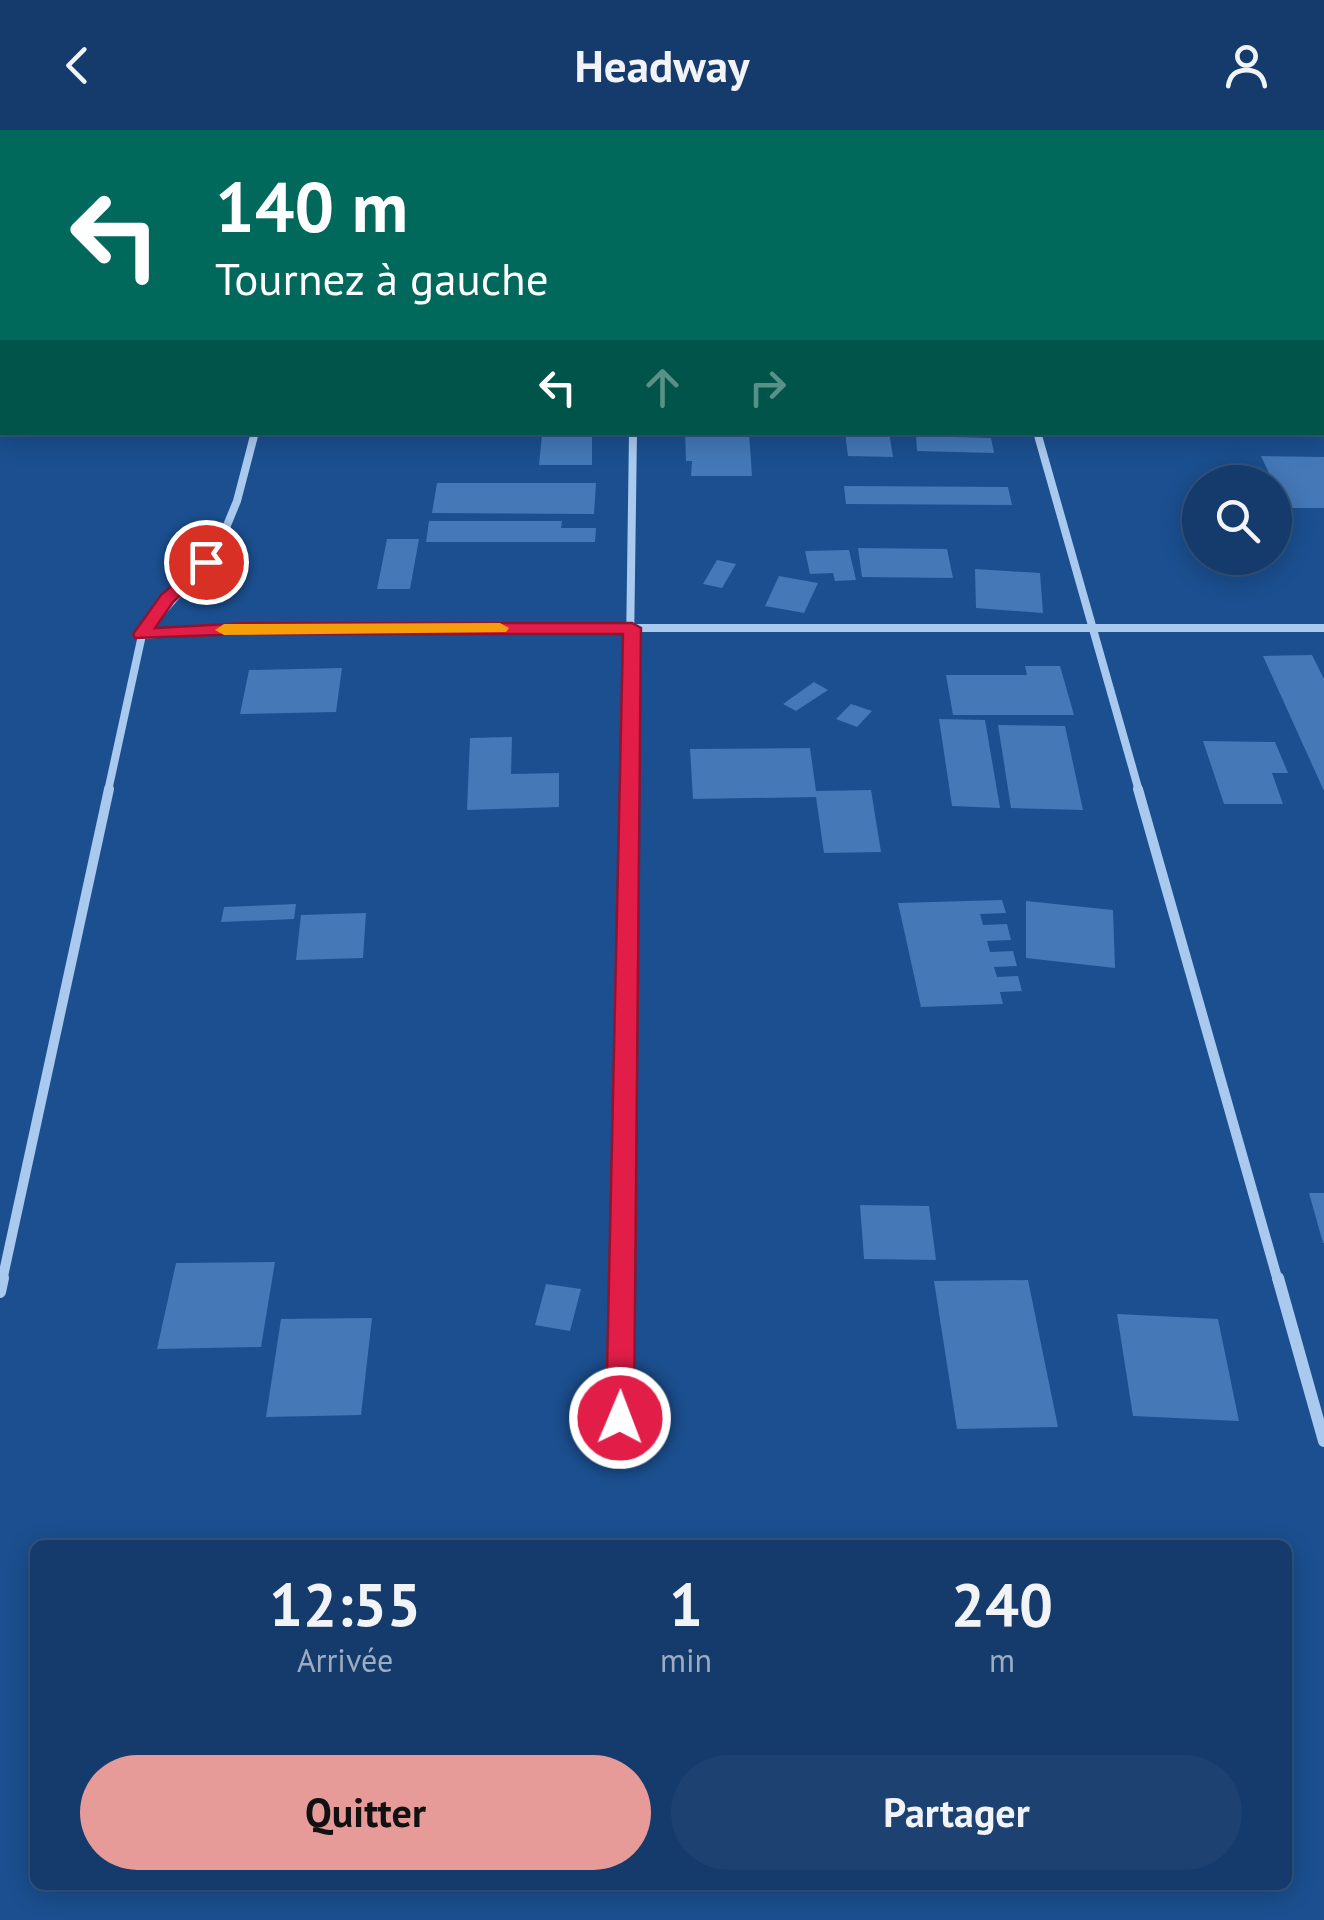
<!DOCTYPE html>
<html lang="fr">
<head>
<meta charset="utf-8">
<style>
  body { margin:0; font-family:"PT Sans",sans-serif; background:#1d4271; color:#f1f3f6; height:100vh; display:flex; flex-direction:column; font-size:38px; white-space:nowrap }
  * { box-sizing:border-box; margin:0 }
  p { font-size:32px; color:#9dadc1 }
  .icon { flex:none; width:55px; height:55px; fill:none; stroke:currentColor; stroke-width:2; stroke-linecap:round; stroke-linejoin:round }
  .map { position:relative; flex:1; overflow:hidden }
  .details { position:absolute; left:30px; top:1410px; width:1262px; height:350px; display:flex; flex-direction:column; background:#143b6b; border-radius:15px; box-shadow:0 5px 25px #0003,0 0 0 2px #33557e }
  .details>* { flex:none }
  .hud { position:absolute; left:0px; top:0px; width:1325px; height:305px; box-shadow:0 5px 25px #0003,0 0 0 2px #33557e; background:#00695c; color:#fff; overflow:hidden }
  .fabs { position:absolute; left:1182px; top:335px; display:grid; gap:20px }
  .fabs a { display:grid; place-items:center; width:110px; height:110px; border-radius:50%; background:#143b6b; box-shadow:0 5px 25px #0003,0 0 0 2px #33557e; font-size:50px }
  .pin { position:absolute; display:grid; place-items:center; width:85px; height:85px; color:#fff; margin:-42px; border:5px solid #fff; border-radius:50%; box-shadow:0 2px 10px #0007 }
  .me { position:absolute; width:110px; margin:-55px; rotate:1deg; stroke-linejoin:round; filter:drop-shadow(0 0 8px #0008) }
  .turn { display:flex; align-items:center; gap:35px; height:210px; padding:0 50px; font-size:45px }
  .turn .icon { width:130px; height:130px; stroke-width:2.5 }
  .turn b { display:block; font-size:70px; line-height:85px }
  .lanes { display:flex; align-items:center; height:95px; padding:0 50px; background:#0003; justify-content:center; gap:50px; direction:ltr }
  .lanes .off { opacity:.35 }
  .eta { display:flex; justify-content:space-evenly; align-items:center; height:170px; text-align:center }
  .eta b { font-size:60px; font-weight:800; line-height:70px }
  .button { display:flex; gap:20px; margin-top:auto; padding:20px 50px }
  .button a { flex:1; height:115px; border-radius:60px; background:#e69b98; color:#111; font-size:40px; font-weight:800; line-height:115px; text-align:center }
  .button a+a { background:#1d4271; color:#f1f3f6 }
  header { display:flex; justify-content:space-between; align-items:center; height:130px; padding:0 50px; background:#143b6b; font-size:45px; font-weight:800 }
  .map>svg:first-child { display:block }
  .building { fill:#4478b7 }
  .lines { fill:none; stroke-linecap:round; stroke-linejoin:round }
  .minor-far2 { stroke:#a9c9ee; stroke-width:8 }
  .minor-far1 { stroke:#a9c9ee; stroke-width:10 }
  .minor { stroke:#a9c9ee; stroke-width:12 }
  .route { fill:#e11d48; stroke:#92132f; stroke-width:2.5 }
  .slow { fill:#f59e0b }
</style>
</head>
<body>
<header><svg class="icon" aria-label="back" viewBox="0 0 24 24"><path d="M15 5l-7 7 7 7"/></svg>Headway<svg class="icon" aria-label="person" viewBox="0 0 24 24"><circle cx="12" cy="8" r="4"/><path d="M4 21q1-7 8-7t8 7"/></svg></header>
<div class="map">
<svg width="1324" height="1790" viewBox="0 0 1324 1790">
  <rect width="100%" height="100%" fill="#1b4f8f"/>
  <g class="building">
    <polygon points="685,302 749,302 752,346 691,346 692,331 686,331"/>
    <polygon points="845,302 889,302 893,327 848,326"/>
    <polygon points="542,305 592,305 592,335 539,335"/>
    <polygon points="916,306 991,308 994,323 917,321"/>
    <polygon points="1261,326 1324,327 1324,378 1285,378"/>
    <polygon points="437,353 596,353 594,384 432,383"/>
    <polygon points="844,356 1008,357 1012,375 846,374"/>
    <polygon points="429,391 562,391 561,398 596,398 595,412 426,412"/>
    <polygon points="387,409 419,409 410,459 377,459"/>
    <polygon points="858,418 947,419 953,448 862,447"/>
    <polygon points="849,420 856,450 835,451 833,443 810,444 805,421"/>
    <polygon points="717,430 736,434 722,458 703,454"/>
    <polygon points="975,439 1040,443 1043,483 976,478"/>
    <polygon points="779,446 818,453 804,483 765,476"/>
    <polygon points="1312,525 1324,549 1324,661 1263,526"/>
    <polygon points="1025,536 1060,536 1074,585 953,585 946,545 1027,545"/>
    <polygon points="342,538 336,582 240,584 249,540"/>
    <polygon points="814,552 828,560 796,581 783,574"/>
    <polygon points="851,574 872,581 857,597 836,589"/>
    <polygon points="939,589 985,590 1000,678 952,676"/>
    <polygon points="998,595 1065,596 1083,680 1011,678"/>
    <polygon points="512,607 511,644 559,643 559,677 467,680 470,608"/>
    <polygon points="1203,611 1275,612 1288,643 1272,643 1283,674 1224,674"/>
    <polygon points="810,618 816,661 871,660 881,722 824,723 816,667 693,669 690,619"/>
    <polygon points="1002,770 1006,783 980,784 983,795 1007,794 1011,810 987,811 990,822 1013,821 1017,836 994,837 997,847 1018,846 1022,861 1000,862 1003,874 921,877 898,773"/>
    <polygon points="1026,771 1113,780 1115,838 1026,828"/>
    <polygon points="296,774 294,789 221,792 224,777"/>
    <polygon points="366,783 363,828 296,830 301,785"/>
    <polygon points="1309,1063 1324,1063 1324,1113 1323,1113"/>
    <polygon points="860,1075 929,1076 936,1130 864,1129"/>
    <polygon points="275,1132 261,1217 157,1219 176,1133"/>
    <polygon points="1028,1150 1058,1297 957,1299 934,1151"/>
    <polygon points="546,1154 581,1159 570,1201 535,1195"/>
    <polygon points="1117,1184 1218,1189 1239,1291 1133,1286"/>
    <polygon points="372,1188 361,1285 266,1287 281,1189"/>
  </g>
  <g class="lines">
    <g class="minor-far2">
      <polyline points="1037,302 1139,661"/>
      <polyline points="142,505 245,498 1324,498"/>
      <polyline points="108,661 142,505 204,434 223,405 237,371 255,302"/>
      <polyline points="628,661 633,302"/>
    </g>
    <g class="minor-far1">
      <polyline points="1138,659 1278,1151"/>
      <polyline points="2,1151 109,659"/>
      <polyline points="621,1151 628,659"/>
    </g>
    <g class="minor">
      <polyline points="1278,1148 1324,1311"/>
      <polyline points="0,1162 3,1148"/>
      <polyline points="619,1328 621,1148"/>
    </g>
  </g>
  <polygon class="route" points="206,427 214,432 212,435 173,472 155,498 246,493 632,493 641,498 634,1288 630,1297 620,1301 610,1297 606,1288 623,504 246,504 135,508 133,504 161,465"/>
  <polygon class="slow" points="500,493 509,498 506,502 224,505 215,500 224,494"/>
</svg>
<div class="fabs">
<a><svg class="icon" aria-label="search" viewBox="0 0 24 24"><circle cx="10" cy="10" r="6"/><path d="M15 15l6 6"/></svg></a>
</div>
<div class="pin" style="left:206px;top:432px;background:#d93025"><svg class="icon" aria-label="arrive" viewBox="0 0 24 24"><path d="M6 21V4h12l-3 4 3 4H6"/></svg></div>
<svg class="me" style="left:620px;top:1288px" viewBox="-20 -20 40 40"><circle r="17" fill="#e11d48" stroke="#fff" stroke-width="3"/><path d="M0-11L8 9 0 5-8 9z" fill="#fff"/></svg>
<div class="hud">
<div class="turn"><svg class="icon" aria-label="left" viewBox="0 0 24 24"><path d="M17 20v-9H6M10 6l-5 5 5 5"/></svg><div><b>140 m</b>Tournez à gauche</div></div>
<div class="lanes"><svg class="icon" aria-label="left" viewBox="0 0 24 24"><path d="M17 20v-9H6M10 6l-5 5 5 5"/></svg><svg class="icon off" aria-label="ahead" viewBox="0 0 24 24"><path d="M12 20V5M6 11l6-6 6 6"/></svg><svg class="icon off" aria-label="right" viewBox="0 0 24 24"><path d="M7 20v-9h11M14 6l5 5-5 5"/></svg></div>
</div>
<section class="details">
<div class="eta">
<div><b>12:55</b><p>Arrivée</p></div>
<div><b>1</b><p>min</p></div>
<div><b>240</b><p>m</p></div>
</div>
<div class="button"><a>Quitter</a><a>Partager</a></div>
</section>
</div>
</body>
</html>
